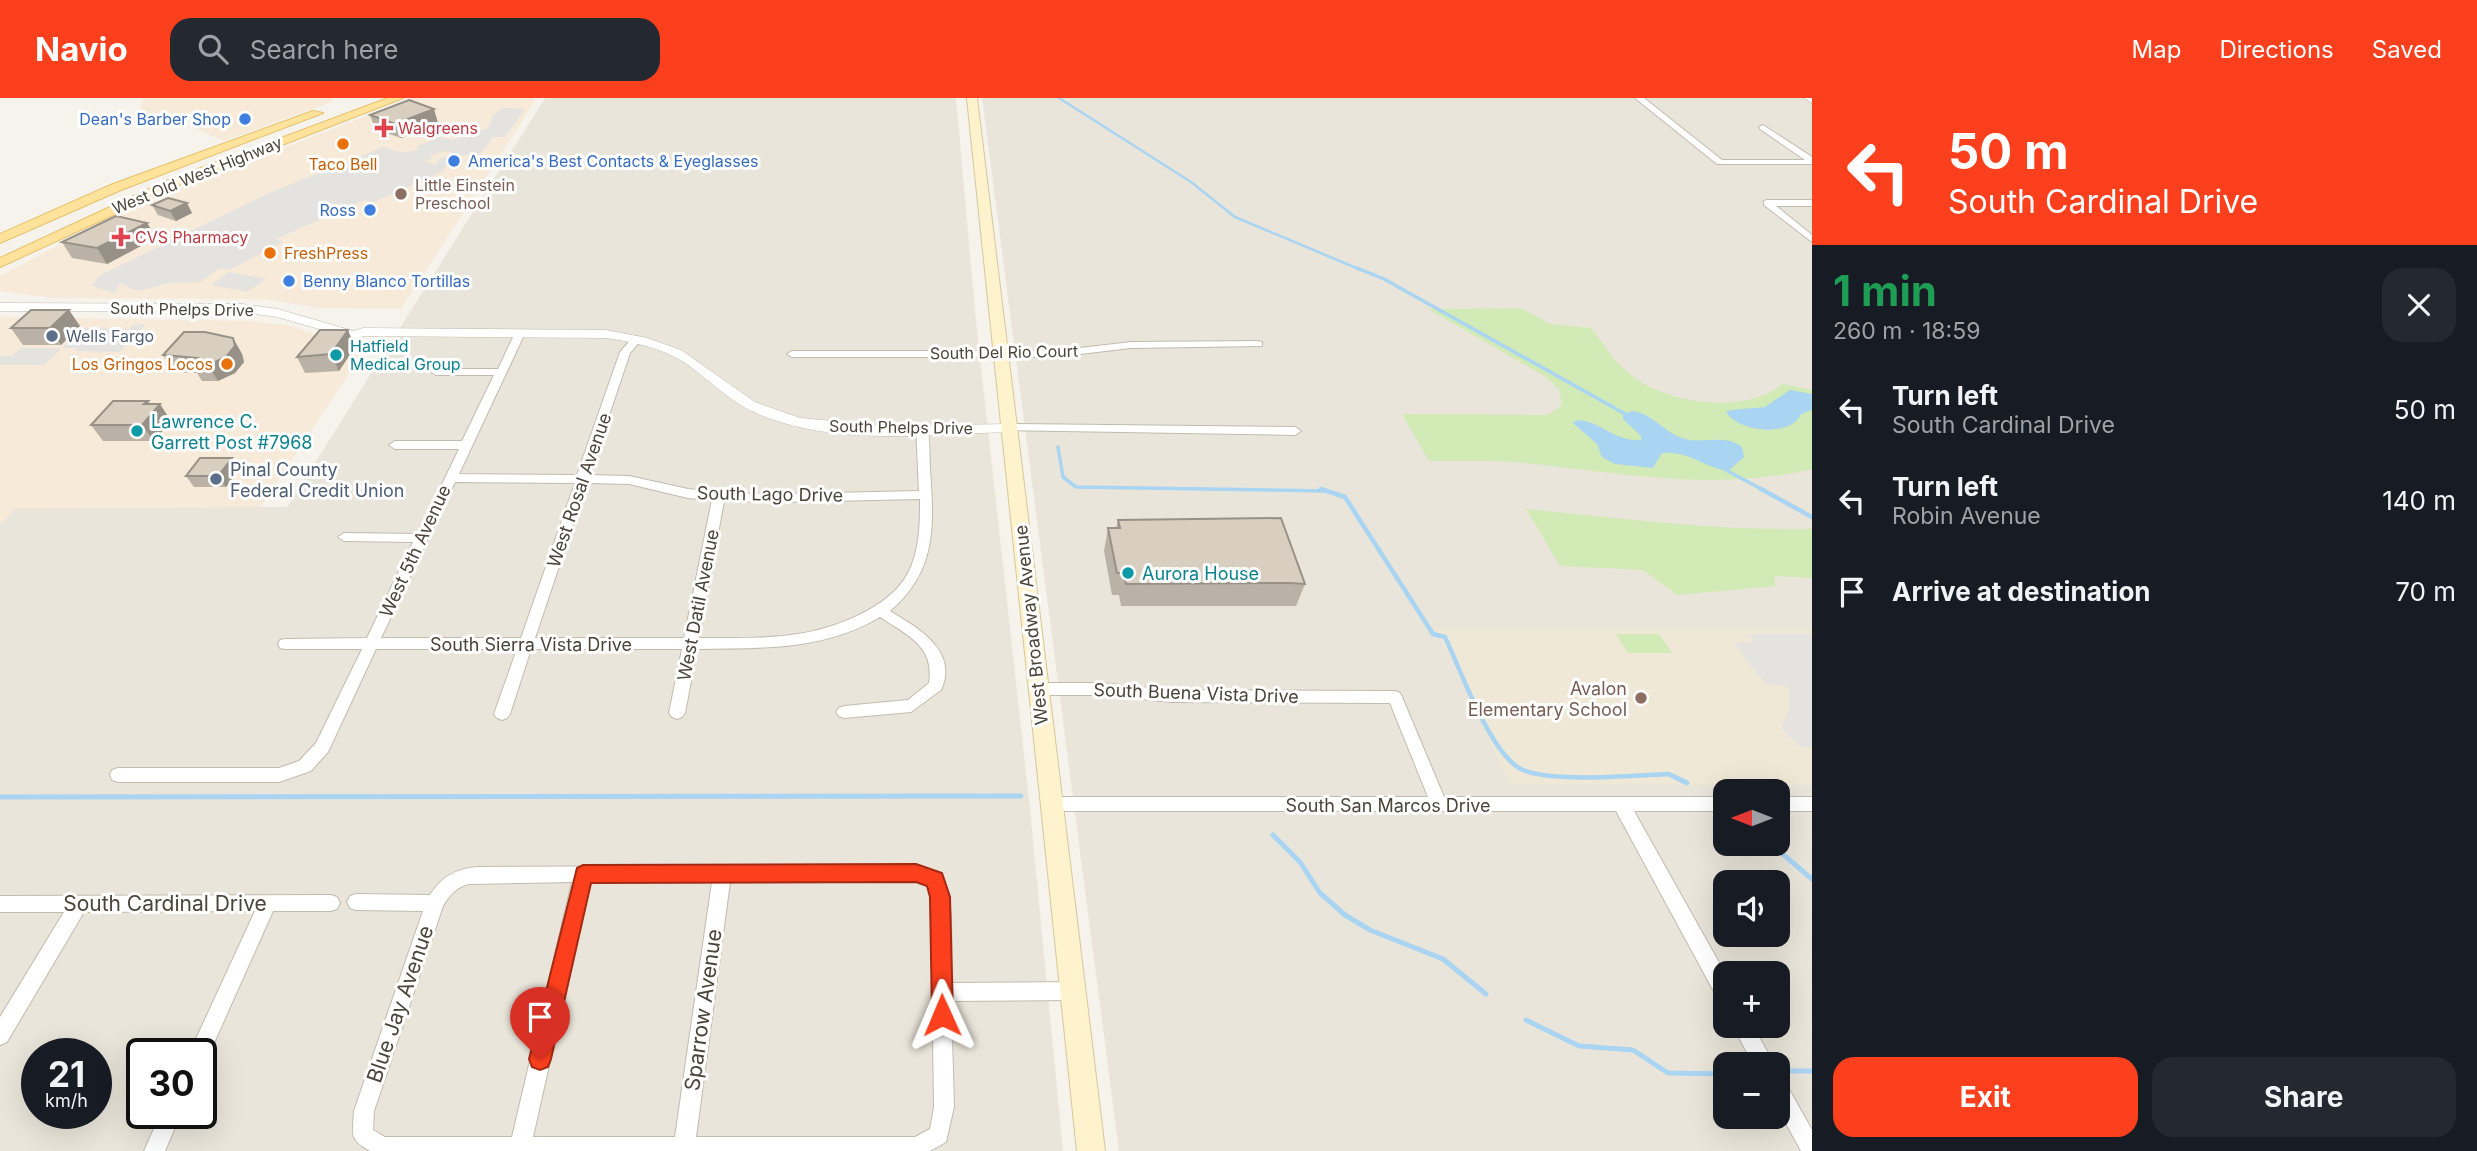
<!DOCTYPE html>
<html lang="en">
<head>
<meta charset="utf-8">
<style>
  body { margin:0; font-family:Inter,sans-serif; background:#242831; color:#f1f3f6; height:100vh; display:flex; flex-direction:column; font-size:26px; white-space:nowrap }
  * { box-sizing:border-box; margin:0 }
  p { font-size:23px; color:#9ea1a6 }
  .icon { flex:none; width:38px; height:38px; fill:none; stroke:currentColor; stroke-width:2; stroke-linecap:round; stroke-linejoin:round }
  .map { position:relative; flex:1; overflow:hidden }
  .sheet { display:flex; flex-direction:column; background:#171b24; width:665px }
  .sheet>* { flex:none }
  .hud { background:#fc3f1d; color:#fff; overflow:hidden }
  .needle { width:46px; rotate:270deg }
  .controls { position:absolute; left:1713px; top:681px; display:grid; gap:14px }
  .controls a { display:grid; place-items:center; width:77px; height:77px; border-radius:14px; background:#171b24; box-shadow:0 7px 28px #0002; font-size:35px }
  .speed { position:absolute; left:21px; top:940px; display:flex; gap:14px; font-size:35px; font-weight:700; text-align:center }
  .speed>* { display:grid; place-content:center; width:91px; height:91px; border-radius:50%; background:#171b24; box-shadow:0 7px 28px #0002; line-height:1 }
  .speed small { font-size:18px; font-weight:400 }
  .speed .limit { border:4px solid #111; border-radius:10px; background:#fff; color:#111 }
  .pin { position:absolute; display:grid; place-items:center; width:60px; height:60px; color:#fff; margin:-72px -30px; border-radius:50% 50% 50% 0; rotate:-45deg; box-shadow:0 0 7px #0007 }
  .pin .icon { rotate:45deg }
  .me { position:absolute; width:77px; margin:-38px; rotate:359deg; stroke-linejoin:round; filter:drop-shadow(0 0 5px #0008) }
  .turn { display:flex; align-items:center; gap:24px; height:147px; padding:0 21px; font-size:32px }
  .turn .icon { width:91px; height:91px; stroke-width:2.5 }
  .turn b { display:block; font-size:49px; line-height:60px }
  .round { display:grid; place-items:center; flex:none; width:74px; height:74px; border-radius:21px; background:#242831 }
  .headline { display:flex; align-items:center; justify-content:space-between; height:119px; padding:0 21px }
  h1 { font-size:42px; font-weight:700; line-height:52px; color:#1e9e55 }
  .primary-button { display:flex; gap:14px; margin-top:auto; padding:14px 21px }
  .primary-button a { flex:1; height:80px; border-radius:21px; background:#fc3f1d; color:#fff; font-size:28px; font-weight:700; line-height:80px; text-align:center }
  .primary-button a+a { background:#242831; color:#f1f3f6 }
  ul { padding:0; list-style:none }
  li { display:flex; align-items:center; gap:21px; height:91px; padding:0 21px }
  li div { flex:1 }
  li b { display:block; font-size:26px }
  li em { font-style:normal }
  header { display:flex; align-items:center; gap:42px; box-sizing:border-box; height:98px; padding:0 35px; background:#fc3f1d; color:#fff }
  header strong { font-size:33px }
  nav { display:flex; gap:38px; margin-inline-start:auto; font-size:24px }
  .search { width:490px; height:63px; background:#242831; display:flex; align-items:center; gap:18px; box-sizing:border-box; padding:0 24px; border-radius:21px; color:#9ea1a6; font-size:26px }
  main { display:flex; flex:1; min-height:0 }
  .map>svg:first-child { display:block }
  .residential { fill:#eae5da; fill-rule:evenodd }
  .commercial { fill:#f7ead8 }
  .education { fill:#efe8d6 }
  .green { fill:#d2eab5 }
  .parking { fill:#e5e3e0 }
  .water { fill:#a9d4f2 }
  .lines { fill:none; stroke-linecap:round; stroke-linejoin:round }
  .stream-far3 { stroke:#a9d4f2; stroke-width:2.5 }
  .stream-far2 { stroke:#a9d4f2; stroke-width:3.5 }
  .stream-far1 { stroke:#a9d4f2; stroke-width:4.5 }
  .stream { stroke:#a9d4f2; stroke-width:5 }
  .minor-casing { stroke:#c2bbae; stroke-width:2 }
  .tertiary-casing { stroke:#c2bbae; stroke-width:1 }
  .secondary-casing { stroke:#d6c79b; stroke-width:2 }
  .primary-casing { stroke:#e6c16a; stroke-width:2 }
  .minor { fill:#fff; fill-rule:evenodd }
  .tertiary { fill:#fff; fill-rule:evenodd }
  .secondary { fill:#fff3cd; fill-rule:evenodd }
  .primary { fill:#ffe39c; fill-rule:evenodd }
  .wall { fill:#bab2a6 }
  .shaded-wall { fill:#979187 }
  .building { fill:#d8cfc1; stroke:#979187; stroke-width:2 }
  .route { fill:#fc3f1d; stroke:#a42913; stroke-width:2 }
  .shop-dot { fill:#3f7fe0; stroke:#fff; stroke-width:2.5 }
  .health-dot { fill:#e0444e; stroke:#fff; stroke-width:2.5 }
  .food-dot { fill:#e8710a; stroke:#fff; stroke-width:2.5 }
  .education-dot { fill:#8d6e63; stroke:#fff; stroke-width:2.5 }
  .service-dot { fill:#5c6f8a; stroke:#fff; stroke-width:2.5 }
  .culture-dot { fill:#0f9aa8; stroke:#fff; stroke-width:2.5 }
  .labels { text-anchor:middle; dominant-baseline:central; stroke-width:6; stroke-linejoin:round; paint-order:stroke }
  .far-shop-label { font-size:16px; fill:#366cbe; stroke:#fff; text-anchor:end }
  .far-health-label { font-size:16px; fill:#be3a42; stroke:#fff; text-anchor:start }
  .far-food-label { font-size:16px; fill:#c56008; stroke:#fff }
  .far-street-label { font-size:16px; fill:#4b4439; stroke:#fff }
  .far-education-label { font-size:16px; fill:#785e54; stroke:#fff; text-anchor:start }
  .far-service-label { font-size:16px; fill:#4e5e75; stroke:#fff; text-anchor:start }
  .far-culture-label { font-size:16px; fill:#0d838f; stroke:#fff; text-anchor:start }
  .culture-label { font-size:18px; fill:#0d838f; stroke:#fff; text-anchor:start }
  .service-label { font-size:18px; fill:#4e5e75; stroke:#fff; text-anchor:start }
  .street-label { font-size:18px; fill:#4b4439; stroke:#fff }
  .education-label { font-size:18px; fill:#785e54; stroke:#fff; text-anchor:end }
  .near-street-label { font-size:21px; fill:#4b4439; stroke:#fff }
</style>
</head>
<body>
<header>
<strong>Navio</strong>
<div class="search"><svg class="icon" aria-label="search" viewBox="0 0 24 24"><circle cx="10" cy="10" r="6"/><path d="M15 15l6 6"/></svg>Search here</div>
<nav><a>Map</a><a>Directions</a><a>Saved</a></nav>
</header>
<main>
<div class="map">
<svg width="1812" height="1053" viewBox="0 0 1812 1053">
  <rect width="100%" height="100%" fill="#f6f3ec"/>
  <g class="residential">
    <path d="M545 0H956L976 223 1030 711 1063 1053H0V427L15 410 287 409ZM37 956H96V1015H37ZM142 956H201V1015H142Z"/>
    <path d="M982 0H1812V1053H1119ZM1726 693H1778V746H1726ZM1726 784H1778V836H1726ZM1726 875H1778V928H1726ZM1726 966H1778V1018H1726Z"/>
  </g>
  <g class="commercial">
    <polygon points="143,0 333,0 332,4 224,43 191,29 219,18 139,18"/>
    <polygon points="412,0 534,0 535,3 401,211 320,210 264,201 52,200 0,193 0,178 99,126 166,96"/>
    <polygon points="0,219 249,223 287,227 326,239 370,243 261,409 16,410 0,427"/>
  </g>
  <polygon class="education" points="1436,531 1812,531 1812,687 1510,686"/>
  <g class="green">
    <path d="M1521 210 1550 226 1591 230C1602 243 1612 261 1625 272 1661 306 1744 318 1783 286L1812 292V371C1719 394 1619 375 1525 365 1493 362 1461 363 1429 363L1402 316 1548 317 1562 307 1559 291 1546 279 1428 211Z"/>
    <path d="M1526 411C1624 420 1713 433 1812 431V480L1775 478V488L1677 497 1643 472 1560 468Z"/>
    <polygon points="1616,536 1659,536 1672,555 1628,555"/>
  </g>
  <g class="parking">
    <polygon points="503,10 525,11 505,39 493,39 480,57 450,57 452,53 446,53 429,58 433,61 424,63 435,67 441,59 454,58 443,73 372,105 365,102 276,141 283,144 229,172 219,170 201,184 170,185 143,192 133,192 121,185 113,195 92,188 99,178 269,95 383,49 399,54 415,53 419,50 416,49 439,39 453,42 488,30 492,23 492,18"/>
    <polygon points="228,174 266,181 247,194 212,187"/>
    <polygon points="146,226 120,254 75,253 77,250 62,250 44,267 0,267 0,258 12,258 21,250 62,250 83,230 129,231 133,227"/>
    <polygon points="1749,536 1812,536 1812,649 1800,649 1781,630 1790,610 1789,589 1764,585 1735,545 1755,545"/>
  </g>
  <g class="water">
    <path d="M1790 292 1812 296V312L1801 316C1791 340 1738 334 1726 314L1731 312 1765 309Z"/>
    <path d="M1633 313C1653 316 1664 334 1682 340 1702 347 1724 335 1742 349L1744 359 1728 373C1704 369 1687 352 1662 355L1653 370 1615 366 1602 359 1597 346 1573 325 1577 322C1601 323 1614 344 1641 342V338L1623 321V316Z"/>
  </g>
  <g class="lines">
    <polyline class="stream-far3" points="1059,0 1191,84 1235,119 1361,172"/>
    <g class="stream-far2">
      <polyline points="1357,170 1384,181 1627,317"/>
      <polyline points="1058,349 1063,379 1076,389 1327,393"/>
      <polyline points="1724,371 1765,393"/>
    </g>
    <g class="stream-far1">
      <path d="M1321 391 1345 399 1433 536 1445 539C1460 571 1489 652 1519 670 1546 686 1635 677 1669 676L1678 681"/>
      <polyline points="1761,391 1812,419"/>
    </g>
    <g class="stream">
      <polyline points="1675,679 1687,685"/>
      <polyline points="0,699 1021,698"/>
      <polyline points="1273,737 1300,764 1320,795 1345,817 1370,832 1443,861 1486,896"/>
      <polyline points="1771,746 1812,781"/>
      <polyline points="1526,922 1579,948 1633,952 1668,975 1726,976"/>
      <polyline points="1791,973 1812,973"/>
    </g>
    <defs>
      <g id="minor">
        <polygon points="1635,0 1644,0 1722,62 1805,62 1760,31 1759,29 1763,27 1812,59 1812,66 1717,66"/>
        <polygon points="1767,102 1812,102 1812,108 1776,108 1812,137 1812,144 1764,107 1764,103"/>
        <path d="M520 232 525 235 459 376 577 377 620 254 633 239 637 238 642 241 630 255 589 377 629 378 688 391 726 395 782 396 919 393 916 330 922 326 926 328C931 340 929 357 930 371 934 427 937 473 890 513 918 530 959 553 941 592L911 614 844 620 839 618 836 614 839 610 844 608 908 602 929 585C935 548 907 537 880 519 823 553 760 550 697 551L685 615 682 619 677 621 672 619 669 615 682 551H531L510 616 507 620 502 622 497 620 494 616 517 551H376L328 654 311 673 279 684H118L112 682 110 677 112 672 118 670H279L299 663 316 645 362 551H285L280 550 278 546 280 542 285 541 367 540 413 444 344 443 338 439 344 435 418 436 459 351H395L389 347 395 343H462L494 277H436L431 274 436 271H498L515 235ZM455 384 575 385 521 540H381ZM587 385 629 386 688 400 712 402 684 540H535ZM920 401C920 420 920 441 914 460 908 482 893 497 875 508 818 543 763 540 699 540L724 403 782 404Z"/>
        <polygon points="1258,243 1262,244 1262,248 1131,250 1063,258 1022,259 792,259 787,256 792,253 1022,253 1063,252 1131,244"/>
        <polygon points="1009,326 1295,329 1301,333 1295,337 1005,332 1003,330"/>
        <polygon points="1038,585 1101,585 1171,592 1395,593 1400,595 1402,599 1444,699 1726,699 1726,713 1634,713 1726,877 1726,905 1719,903 1616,713 1051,713 1045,711 1043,706 1045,701 1051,699 1428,699 1390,605 1171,604 1101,597 1038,597 1033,595 1031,591 1033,587"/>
        <rect x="1778" y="699" width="34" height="14"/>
        <path d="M916 767 941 775C956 808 950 850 951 885L1073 884 1080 886 1082 893 1080 900 1073 902 951 903 954 1009 946 1044 930 1053H370C348 1041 353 1036 354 1013L423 813 356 812 350 810 347 804 350 798 356 796 430 797C441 779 456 771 476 769ZM916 783 928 787 931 799 934 1009 930 1031 915 1039H696L730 784ZM572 784 512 1039H385L373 1032 374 1013 443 808C449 798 456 789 469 786ZM590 784H712L675 1039H533Z"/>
        <polygon points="331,797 337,799 340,805 337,811 331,813 273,813 206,963 201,965 201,956 189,956 255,813 84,814 7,944 0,947 0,919 64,814 0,814 0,798"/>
        <polygon points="1733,928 1753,928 1774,966 1753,966"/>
        <polygon points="1778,981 1785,984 1812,1032 1812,1053 1801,1053 1778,1011"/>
        <polygon points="161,1015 181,1015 165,1053 144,1053"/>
      </g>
      <g id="tertiary">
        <polygon points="1804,0 1812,0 1812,5"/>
        <path d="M0 205 242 206 278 211 353 233 363 230 606 232 647 240 681 252 755 304 800 320 888 328 1009 326 1016 330 1009 334C927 336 834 349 756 315 728 303 707 279 682 263 659 249 632 244 606 240L364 238 353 241 329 237 326 233 277 219 242 214 0 213Z"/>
      </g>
      <polygon id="secondary" points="967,0 977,0 1105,1053 1077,1053"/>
      <g id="primary">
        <polygon points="388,0 403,0 174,89 0,169 0,160 166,83"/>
        <polygon points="313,13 323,15 121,92 0,145 0,136 113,86"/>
      </g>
    </defs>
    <use href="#minor" class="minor-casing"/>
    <use href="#tertiary" class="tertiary-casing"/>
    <use href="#secondary" class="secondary-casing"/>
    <use href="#primary" class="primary-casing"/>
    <use href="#minor" class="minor"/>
    <use href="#tertiary" class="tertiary"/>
    <use href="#secondary" class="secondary"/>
    <use href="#primary" class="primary"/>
  </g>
  <g class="wall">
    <polygon points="370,17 438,25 401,40 375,31"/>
    <polygon points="152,107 192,115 176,123 158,117"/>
    <polygon points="147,125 156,140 107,166 72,160 62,144"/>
    <polygon points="80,228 61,247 23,247 11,230"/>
    <polygon points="233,240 242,256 244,264 235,275 218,283 202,283 197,275 174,274 163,257"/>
    <polygon points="355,249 339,273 305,275 297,259"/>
    <polygon points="150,306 171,323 154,343 103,343 91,327"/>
    <polygon points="239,371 226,389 194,389 186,378"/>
    <polygon points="1118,422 1305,486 1296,508 1121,508 1119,497 1112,497 1104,453 1108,430 1116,430"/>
  </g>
  <g class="shaded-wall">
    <polygon points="434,11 438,25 401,40 395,26"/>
    <polygon points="187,105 192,115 176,123 170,113"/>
    <polygon points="147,125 156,140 107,166 97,150"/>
    <polygon points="69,212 80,228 61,247 50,230"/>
    <polygon points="348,232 355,249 339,273 331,256"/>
    <polygon points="233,240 242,256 244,264 235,275 218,283 208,267"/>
    <polygon points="148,303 154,313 160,306 171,323 154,343 142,327 144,306"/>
    <polygon points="232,360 239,371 226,389 218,378"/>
  </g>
  <g class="building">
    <polygon points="409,2 434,11 395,26 370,17"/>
    <polygon points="168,100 187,105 170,113 152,107"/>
    <polygon points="116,118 147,125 97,150 62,144"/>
    <polygon points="31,212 69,212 50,230 11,230"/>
    <polygon points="320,232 348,232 331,256 297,259"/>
    <polygon points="184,234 205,234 233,240 235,248 226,259 208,267 192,267 198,260 163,257"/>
    <polygon points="113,303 148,303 144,306 160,306 142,327 91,327"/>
    <polygon points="200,360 232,360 218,378 186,378"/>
    <polygon points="1281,420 1305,486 1290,485 1126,486 1124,475 1117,475 1108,430 1120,430 1118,422"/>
  </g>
  <polygon class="route" points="916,766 942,775 950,799 953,917 950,925 942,928 935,925 932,917 930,799 927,788 916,784 591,785 551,961 548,969 540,972 532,969 529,961 577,770 583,767"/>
  <g class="shop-dot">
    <circle cx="245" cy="21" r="7"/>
    <circle cx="454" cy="63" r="7"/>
    <circle cx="370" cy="112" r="7"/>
    <circle cx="289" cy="183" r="7"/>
  </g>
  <g class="health-dot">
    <path d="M380.5 19.5h7v7h7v7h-7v7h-7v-7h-7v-7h7z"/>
    <path d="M117.5 128.5h7v7h7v7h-7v7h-7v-7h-7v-7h7z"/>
  </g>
  <g class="food-dot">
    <circle cx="343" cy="46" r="7"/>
    <circle cx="270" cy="155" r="7"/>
    <circle cx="227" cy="266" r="7"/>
  </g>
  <g class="education-dot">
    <circle cx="401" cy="96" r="7"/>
    <circle cx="1641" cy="600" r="7"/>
  </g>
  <g class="service-dot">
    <circle cx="52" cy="238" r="7"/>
    <circle cx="216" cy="381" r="7"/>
  </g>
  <g class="culture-dot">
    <circle cx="336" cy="257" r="7"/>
    <circle cx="137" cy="333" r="7"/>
    <circle cx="1128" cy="475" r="7"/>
  </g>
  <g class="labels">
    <g class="far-shop-label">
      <text x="231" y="21">Dean's Barber Shop</text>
      <text x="468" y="63" text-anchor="start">America's Best Contacts &amp; Eyeglasses</text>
      <text x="356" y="112">Ross</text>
      <text x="303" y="183" text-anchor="start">Benny Blanco Tortillas</text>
    </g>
    <g class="far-health-label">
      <text x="398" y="30">Walgreens</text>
      <text x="135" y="139">CVS Pharmacy</text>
    </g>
    <g class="far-food-label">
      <text x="343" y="66">Taco Bell</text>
      <text x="284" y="155" text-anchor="start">FreshPress</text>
      <text x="213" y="266" text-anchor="end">Los Gringos Locos</text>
    </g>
    <g class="far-street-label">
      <text transform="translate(197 77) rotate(-22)">West Old West Highway</text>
      <text transform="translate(182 211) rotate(1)">South Phelps Drive</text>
      <text transform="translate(1004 254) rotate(-1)">South Del Rio Court</text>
      <text transform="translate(901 329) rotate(1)">South Phelps Drive</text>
    </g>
    <g class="far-education-label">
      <text x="415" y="87">Little Einstein<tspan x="415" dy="18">Preschool</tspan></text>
    </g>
    <g class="far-service-label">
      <text x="66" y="238">Wells Fargo</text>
    </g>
    <g class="far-culture-label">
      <text x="350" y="248">Hatfield<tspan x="350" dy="18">Medical Group</tspan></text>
    </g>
    <g class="culture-label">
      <text x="151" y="323">Lawrence C.<tspan x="151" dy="21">Garrett Post #7968</tspan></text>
      <text x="1142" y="475">Aurora House</text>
    </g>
    <g class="service-label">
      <text x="230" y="371">Pinal County<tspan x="230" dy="21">Federal Credit Union</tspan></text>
    </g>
    <g class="street-label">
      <text transform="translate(579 392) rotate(-71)">West Rosal Avenue</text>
      <text transform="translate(770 396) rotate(1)">South Lago Drive</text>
      <text transform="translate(415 453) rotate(-65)">West 5th Avenue</text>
      <text transform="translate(698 507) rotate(-79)">West Datil Avenue</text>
      <text transform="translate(1031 527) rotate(-96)">West Broadway Avenue</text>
      <text x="531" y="546">South Sierra Vista Drive</text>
      <text transform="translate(1196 595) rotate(2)">South Buena Vista Drive</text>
      <text x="1388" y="707">South San Marcos Drive</text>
    </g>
    <g class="education-label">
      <text x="1627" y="590">Avalon<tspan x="1627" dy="21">Elementary School</tspan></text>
    </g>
    <g class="near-street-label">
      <text x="165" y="805">South Cardinal Drive</text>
      <text transform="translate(400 906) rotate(-71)">Blue Jay Avenue</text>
      <text transform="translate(703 912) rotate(-82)">Sparrow Avenue</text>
    </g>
  </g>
</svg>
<div class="controls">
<a><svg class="needle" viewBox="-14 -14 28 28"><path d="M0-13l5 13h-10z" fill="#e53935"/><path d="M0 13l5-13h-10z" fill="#9ea1a6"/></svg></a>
<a><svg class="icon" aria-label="sound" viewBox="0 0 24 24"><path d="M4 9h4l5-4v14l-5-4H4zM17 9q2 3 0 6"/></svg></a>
<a>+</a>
<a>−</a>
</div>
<div class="speed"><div>21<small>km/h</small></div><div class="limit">30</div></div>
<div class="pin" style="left:540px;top:961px;background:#d93025"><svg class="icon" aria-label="arrive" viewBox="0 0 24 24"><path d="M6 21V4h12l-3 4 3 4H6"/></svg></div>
<svg class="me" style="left:942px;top:917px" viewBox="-20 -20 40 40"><path d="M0-17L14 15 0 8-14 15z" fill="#fc3f1d" stroke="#fff" stroke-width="4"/></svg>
</div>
<section class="sheet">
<div class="hud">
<div class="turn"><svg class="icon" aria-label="left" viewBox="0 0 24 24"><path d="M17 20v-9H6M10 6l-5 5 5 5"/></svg><div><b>50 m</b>South Cardinal Drive</div></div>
</div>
<div class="headline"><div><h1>1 min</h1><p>260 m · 18:59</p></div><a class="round"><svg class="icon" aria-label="close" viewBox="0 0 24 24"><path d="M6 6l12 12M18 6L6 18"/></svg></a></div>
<ul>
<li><svg class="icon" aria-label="left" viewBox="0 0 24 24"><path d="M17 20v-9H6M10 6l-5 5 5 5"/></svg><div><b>Turn left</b><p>South Cardinal Drive</p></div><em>50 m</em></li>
<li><svg class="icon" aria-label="left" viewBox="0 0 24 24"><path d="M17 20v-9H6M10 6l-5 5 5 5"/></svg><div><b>Turn left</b><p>Robin Avenue</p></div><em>140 m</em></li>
<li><svg class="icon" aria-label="arrive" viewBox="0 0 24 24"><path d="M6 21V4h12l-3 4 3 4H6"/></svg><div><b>Arrive at destination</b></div><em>70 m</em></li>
</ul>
<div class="primary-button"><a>Exit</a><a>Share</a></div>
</section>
</main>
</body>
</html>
